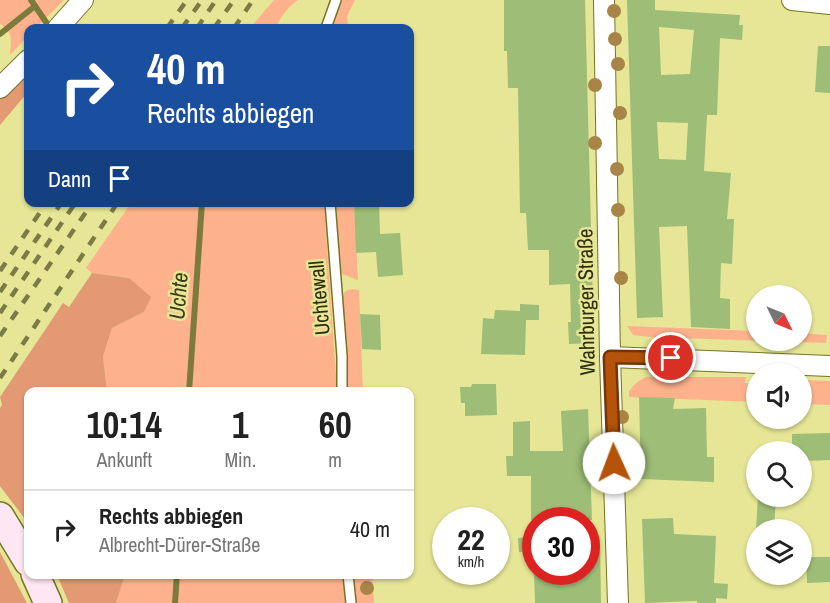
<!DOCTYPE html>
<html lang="de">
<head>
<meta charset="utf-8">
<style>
  body { margin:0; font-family:"Archivo Narrow",sans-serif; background:#f6f6f6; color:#222; height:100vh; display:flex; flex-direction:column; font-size:22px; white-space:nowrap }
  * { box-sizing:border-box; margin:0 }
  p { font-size:20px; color:#767676 }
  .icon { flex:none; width:33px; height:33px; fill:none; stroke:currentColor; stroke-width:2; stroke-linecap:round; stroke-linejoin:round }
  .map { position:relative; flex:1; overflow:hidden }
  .details { position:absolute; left:24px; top:387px; width:390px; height:192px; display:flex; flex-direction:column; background:#fff; border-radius:12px; box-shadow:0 2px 4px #0004 }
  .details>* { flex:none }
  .top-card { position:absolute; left:24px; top:24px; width:390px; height:183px; border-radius:12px; box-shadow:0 2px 4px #0004; background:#1a4fa0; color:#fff; overflow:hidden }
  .needle { width:39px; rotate:133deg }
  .fabs { position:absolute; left:746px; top:285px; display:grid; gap:12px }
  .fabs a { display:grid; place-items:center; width:66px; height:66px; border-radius:50%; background:#fff; box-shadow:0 2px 4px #0004; font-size:30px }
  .speed { position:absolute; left:432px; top:507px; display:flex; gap:12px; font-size:30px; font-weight:700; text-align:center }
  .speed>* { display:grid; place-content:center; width:78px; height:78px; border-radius:50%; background:#fff; box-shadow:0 2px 4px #0004; line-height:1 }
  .speed small { font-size:15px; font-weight:400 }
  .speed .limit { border:9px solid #d22; background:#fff; color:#111 }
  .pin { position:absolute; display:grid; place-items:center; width:51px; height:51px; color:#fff; margin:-26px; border:3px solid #fff; border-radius:50%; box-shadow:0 2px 6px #0007 }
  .me { position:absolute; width:66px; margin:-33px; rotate:358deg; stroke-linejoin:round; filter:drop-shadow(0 0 4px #0008) }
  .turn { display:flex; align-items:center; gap:21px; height:126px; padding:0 24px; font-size:27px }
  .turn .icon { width:78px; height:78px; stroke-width:2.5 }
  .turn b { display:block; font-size:42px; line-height:51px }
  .then { display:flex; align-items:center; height:57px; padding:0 24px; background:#0003; gap:12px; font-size:22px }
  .eta { display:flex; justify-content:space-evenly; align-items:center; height:102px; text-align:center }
  .eta b { font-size:36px; font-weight:700; line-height:42px }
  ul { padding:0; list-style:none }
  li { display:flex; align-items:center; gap:18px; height:78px; padding:0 24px; border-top:2px solid #e0e0e0 }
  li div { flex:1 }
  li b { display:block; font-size:22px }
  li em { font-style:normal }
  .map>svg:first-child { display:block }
  .green { fill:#feb28c }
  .forest { fill:#e39a73 }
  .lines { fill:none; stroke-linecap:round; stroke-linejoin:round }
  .stream { stroke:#7c7b39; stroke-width:6 }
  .building { fill:#9ebd76; fill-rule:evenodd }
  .lane-casing { stroke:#757422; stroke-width:12 }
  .street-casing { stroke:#757422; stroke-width:22 }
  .secondary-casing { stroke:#757422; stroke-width:30 }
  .lane { stroke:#fff; stroke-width:9 }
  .street { stroke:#fff; stroke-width:20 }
  .secondary { stroke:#fee6f2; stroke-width:27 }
  .rail { stroke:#7c7b47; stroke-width:4.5; stroke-dasharray:10 10; stroke-linecap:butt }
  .tree { fill:#a88446 }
  .route-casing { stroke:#753606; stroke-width:15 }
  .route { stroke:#b45309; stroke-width:10 }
  .labels { text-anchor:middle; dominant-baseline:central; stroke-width:5; stroke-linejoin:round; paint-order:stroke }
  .street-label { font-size:21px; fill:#2f2e0d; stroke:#e6e696 }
  .water-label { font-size:22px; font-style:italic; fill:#3d3d1a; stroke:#e6e696 }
</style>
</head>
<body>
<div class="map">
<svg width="830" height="603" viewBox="0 0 830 603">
  <rect width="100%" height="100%" fill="#e6e696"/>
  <g class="green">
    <path d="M0 0H64L36 28H28V36L10 55C11 41 14 32 0 24Z"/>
    <path d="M274 0H298C287 8 281 16 276 28H250Z"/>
    <polygon points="342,0 355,0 347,16 348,28 333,28 338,9"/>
    <polygon points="131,203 324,203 337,391 107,391 103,357 112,328 144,312 129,278 92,273 86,268"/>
    <polygon points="336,203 354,203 358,280 342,274 340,266"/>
    <polygon points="352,289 359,290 363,391 344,391 340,304 345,291"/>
    <polygon points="627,326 756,331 756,340 801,340 801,333 827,335 826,343 650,337 633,335"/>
    <polygon points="646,377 746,377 745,383 756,383 756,402 629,397 629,391 637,382"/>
    <polygon points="801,380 830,381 830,405 801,404"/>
    <polygon points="344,574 347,603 116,603 125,575"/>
    <polygon points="352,575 372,575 374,603 355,603"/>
  </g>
  <g class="forest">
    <polygon points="28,73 28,92 0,125 0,99 16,87"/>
    <polygon points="92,273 129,278 151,297 144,312 112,328 103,357 107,391 28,392 28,523 0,486 0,408 2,405 0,397 63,303 69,307"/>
    <polygon points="0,552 27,603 0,603"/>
    <polygon points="57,575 125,575 116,603 69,603"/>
  </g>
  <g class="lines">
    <g class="stream">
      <polyline points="31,0 50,28"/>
      <polyline points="0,34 35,6"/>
      <polyline points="189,392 202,202"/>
      <polyline points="175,603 177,574"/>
    </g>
  </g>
  <g class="building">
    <polygon points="504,0 585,0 594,343 569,344 568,322 571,322 570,284 549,285 549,250 528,250 526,213 520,213 518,88 508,88 507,51 504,51"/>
    <path d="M627 0H655V10L740 15 739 25H743L742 40 720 38 717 115H707L704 171 731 173 727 219H734L732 264 721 263 720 298 730 299V329L691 327 687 226 659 227 663 317 637 318ZM659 27 694 30 690 74 661 75ZM657 122 688 123 686 160 659 159Z"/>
    <polygon points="818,46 830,46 830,93 815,92"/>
    <polygon points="354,202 379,202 380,234 400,233 403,275 378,277 376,252 356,253"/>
    <polygon points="520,304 539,305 539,320 526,320 525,355 481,354 483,318 494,319 495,310 520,311"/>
    <polygon points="360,314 380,315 381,350 362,349"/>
    <polygon points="472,384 496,384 497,415 465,416 465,403 461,403 460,387 471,387"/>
    <polygon points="639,397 675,398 673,409 706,408 707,457 714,457 714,482 641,479"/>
    <polygon points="588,409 592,520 531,520 531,476 507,476 506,456 513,456 513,422 530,421 530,451 563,451 561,411"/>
    <polygon points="830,433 830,460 801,461 801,452 792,452 792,434"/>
    <polygon points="758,496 776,496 774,530 756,530"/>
    <polygon points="673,518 674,534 716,536 714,583 728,584 727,599 716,598 716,603 697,603 697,601 645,603 642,519"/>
    <polygon points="536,537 536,551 519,552 518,538"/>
    <polygon points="586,540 600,540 601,603 535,603 534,572 586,572"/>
    <polygon points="806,557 830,557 830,582 807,583"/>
  </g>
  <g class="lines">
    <defs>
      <g id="lane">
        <polyline points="326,28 336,0"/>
        <polyline points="330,202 342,356 342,392"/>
        <polyline points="348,574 351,603"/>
      </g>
      <g id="street">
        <polyline points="604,0 610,357 618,603"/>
        <polyline points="792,0 830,4"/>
        <polyline points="58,28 83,0"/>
        <polyline points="0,88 28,60"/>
        <polyline points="610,357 830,366"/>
      </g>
      <g id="secondary">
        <polyline points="0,516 28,562"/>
        <polyline points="35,574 48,603"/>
      </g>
    </defs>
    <use href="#lane" class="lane-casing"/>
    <use href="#street" class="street-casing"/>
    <use href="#secondary" class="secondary-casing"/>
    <use href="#lane" class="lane"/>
    <use href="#street" class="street"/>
    <use href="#secondary" class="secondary"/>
    <g class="rail">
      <polyline points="167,28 187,0"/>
      <polyline points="182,28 202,0"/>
      <polyline points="197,28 216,0"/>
      <polyline points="214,28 234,0"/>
      <polyline points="234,28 253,0"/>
      <polyline points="0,271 47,202"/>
      <polyline points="0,292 62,202"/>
      <polyline points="0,313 76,202"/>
      <polyline points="0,336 93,202"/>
      <polyline points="0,378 118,202"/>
    </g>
  </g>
  <g class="tree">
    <circle cx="614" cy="11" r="7"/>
    <circle cx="615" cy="39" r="7"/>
    <circle cx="618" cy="64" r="7"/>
    <circle cx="595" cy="85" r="7"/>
    <circle cx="620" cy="113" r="7"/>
    <circle cx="595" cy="143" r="7"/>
    <circle cx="617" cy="169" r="7"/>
    <circle cx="618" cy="210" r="7"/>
    <circle cx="621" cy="278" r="7"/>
    <circle cx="622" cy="417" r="7"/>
    <circle cx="623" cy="441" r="7"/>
    <circle cx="367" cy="588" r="7"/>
  </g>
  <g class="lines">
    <defs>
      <polyline id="route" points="614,463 610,357 671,358"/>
    </defs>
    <use href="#route" class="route-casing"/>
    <use href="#route" class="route"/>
  </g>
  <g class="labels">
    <g class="street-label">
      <text transform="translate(319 298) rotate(-95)">Uchtewall</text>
      <text transform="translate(586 302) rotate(-91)">Wahrburger Straße</text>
    </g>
    <g class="water-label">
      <text transform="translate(178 296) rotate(-86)">Uchte</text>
    </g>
  </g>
</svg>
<div class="fabs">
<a><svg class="needle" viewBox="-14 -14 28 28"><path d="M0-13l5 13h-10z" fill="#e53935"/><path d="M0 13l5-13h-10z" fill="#767676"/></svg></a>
<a><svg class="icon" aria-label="sound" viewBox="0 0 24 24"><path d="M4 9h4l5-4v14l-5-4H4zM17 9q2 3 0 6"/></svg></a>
<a><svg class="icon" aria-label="search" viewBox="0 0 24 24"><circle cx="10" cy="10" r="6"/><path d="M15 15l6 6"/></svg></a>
<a><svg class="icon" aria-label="layers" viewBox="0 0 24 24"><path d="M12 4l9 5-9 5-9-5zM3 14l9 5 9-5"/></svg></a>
</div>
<div class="speed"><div>22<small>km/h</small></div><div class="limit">30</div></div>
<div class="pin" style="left:671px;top:358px;background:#d93025"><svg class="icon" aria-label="arrive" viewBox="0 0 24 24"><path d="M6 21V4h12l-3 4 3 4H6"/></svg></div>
<svg class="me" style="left:614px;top:463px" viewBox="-20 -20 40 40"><circle r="19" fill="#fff"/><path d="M0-13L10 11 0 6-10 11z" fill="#b45309"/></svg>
<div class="top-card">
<div class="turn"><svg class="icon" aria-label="right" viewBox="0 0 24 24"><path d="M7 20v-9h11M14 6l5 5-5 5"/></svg><div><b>40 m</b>Rechts abbiegen</div></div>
<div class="then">Dann<svg class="icon" aria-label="arrive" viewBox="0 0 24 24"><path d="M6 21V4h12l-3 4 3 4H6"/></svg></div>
</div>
<section class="details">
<div class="eta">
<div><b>10:14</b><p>Ankunft</p></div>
<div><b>1</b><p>Min.</p></div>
<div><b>60</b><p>m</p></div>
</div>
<ul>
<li><svg class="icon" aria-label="right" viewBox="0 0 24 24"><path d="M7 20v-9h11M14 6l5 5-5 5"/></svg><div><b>Rechts abbiegen</b><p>Albrecht-Dürer-Straße</p></div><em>40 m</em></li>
</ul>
</section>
</div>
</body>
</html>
